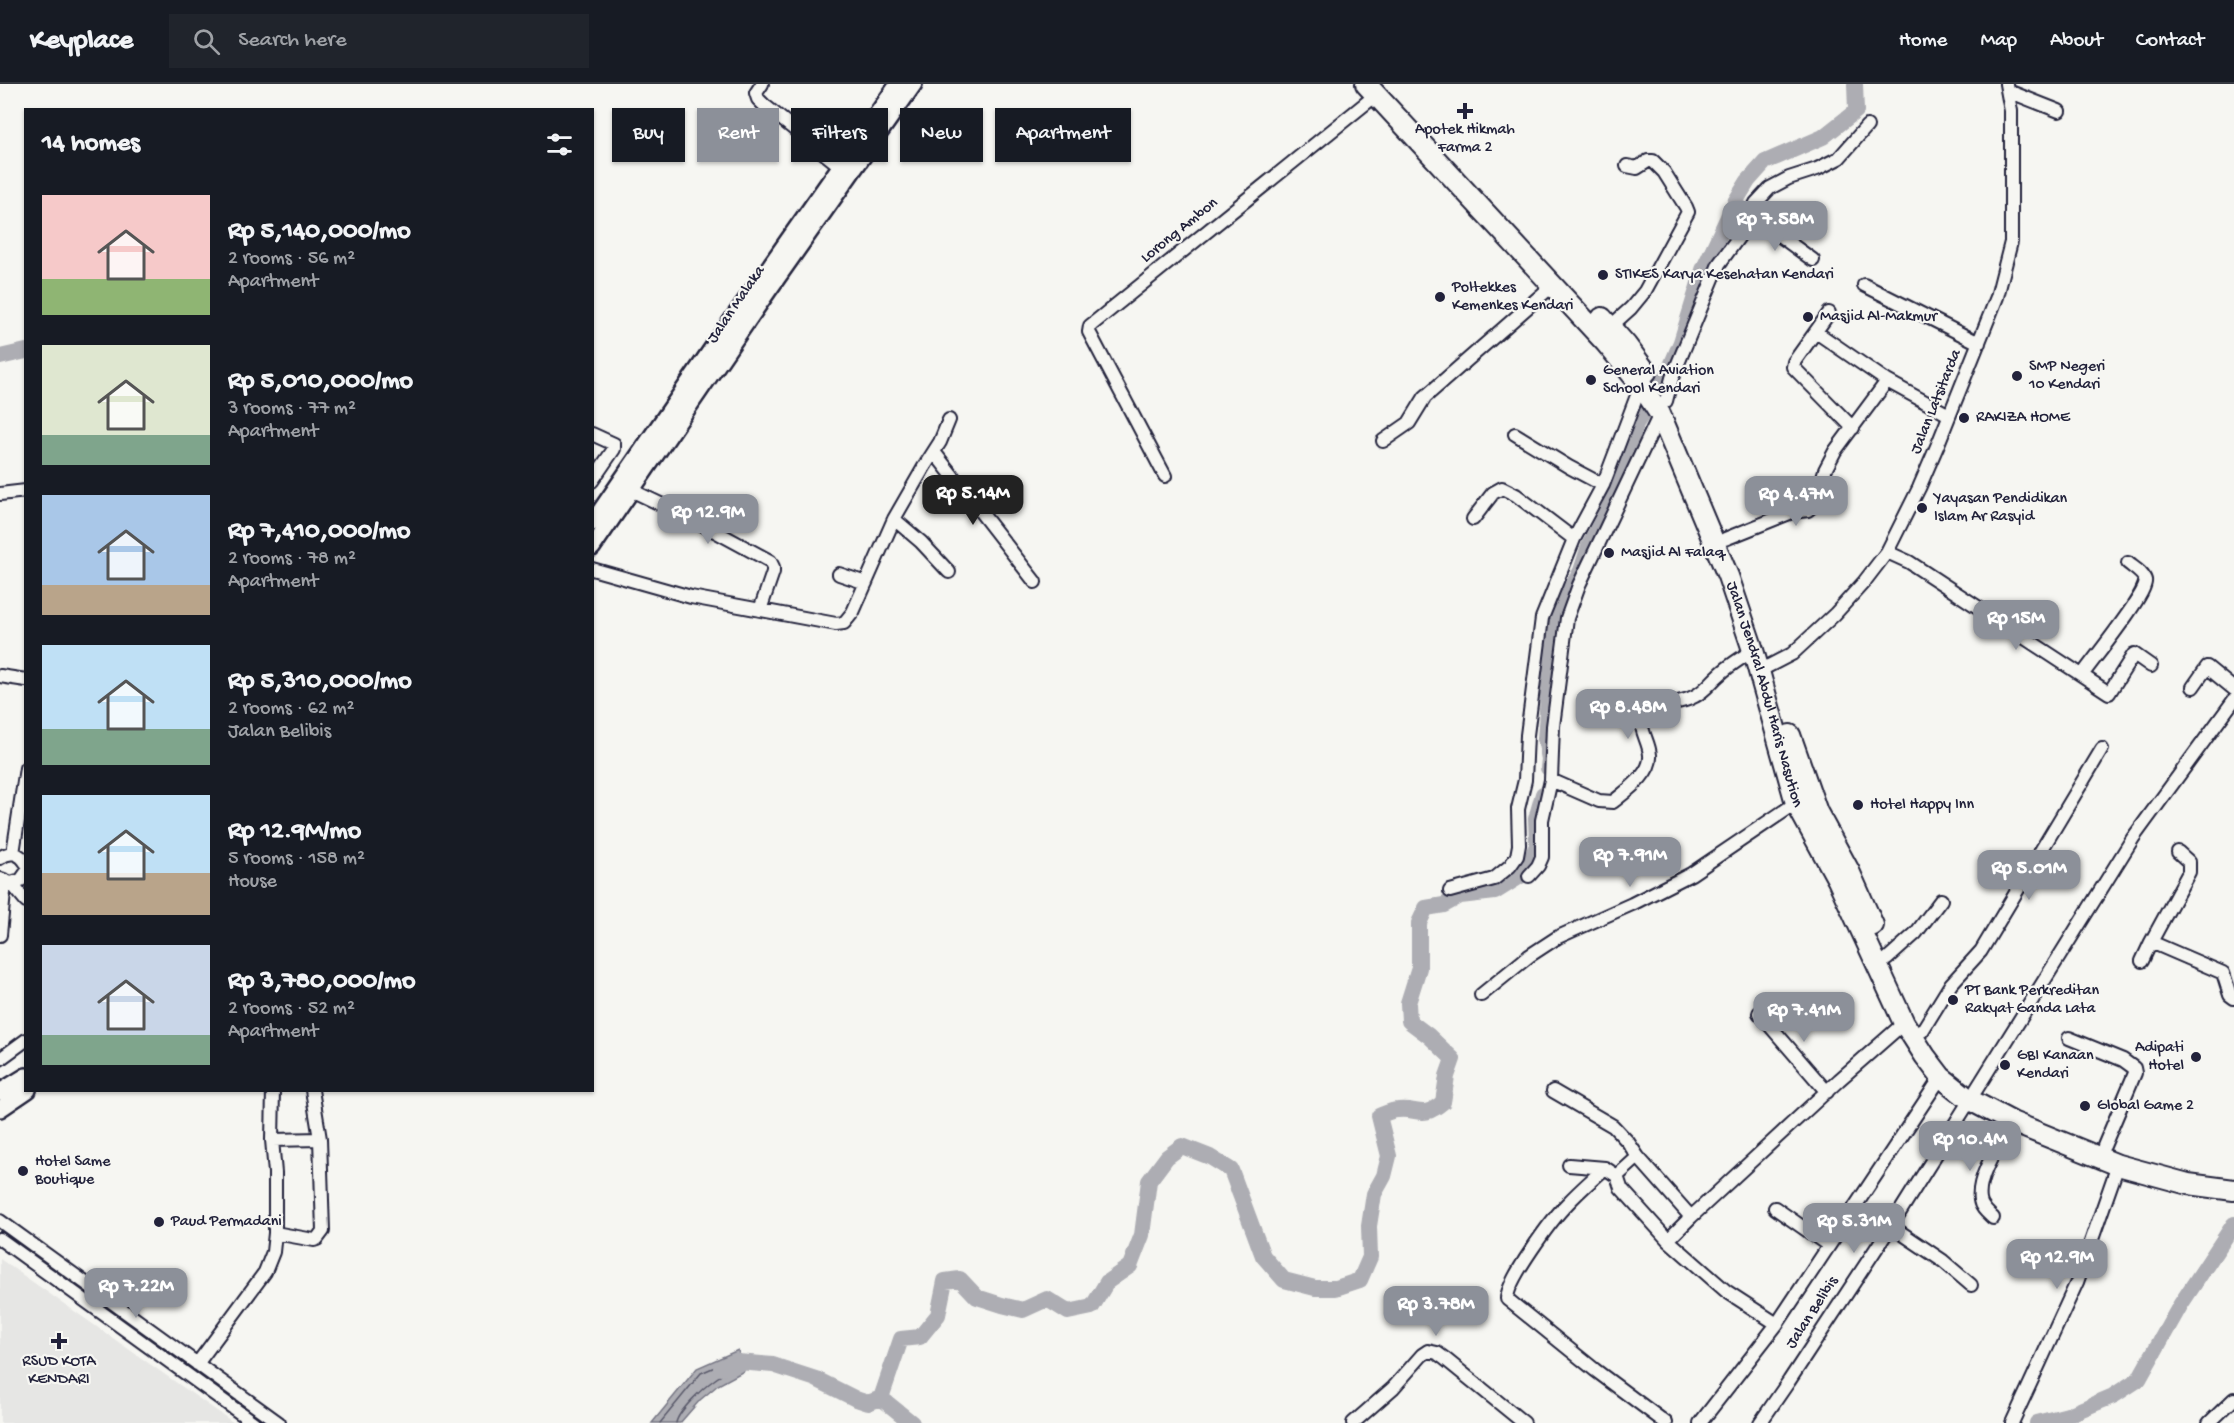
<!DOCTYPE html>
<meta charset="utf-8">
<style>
body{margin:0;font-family:"Gochi Hand",sans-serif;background:#20242c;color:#f1f3f6;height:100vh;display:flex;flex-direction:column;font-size:22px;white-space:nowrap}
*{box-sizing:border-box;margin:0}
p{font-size:20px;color:#9ea1a6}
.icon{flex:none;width:33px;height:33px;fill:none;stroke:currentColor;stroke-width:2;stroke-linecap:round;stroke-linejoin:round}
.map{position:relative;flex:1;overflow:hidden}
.side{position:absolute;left:24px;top:24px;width:570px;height:984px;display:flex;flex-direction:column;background:#171b24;border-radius:0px;box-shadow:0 2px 4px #0004}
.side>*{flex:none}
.hud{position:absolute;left:612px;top:24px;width:570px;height:54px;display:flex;gap:12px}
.price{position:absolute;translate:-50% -51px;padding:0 14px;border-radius:12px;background:#8c9099;color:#fff;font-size:20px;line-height:39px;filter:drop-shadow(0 2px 3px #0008)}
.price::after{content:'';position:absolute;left:50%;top:36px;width:18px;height:14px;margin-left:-9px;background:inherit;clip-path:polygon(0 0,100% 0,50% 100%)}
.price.active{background:#222;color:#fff}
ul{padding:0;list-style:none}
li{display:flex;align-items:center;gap:18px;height:150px;padding:0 18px}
li span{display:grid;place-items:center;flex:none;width:168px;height:120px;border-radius:0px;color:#555}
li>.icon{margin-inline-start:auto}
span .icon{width:72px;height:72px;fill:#fffc;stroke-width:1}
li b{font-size:26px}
h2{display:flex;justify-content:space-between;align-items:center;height:72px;padding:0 18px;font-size:26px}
.chip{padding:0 21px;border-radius:0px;background:#171b24;box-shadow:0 2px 4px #0004;font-size:21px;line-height:54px}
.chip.active{background:#8c9099;color:#fff}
header{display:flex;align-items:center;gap:36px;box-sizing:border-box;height:84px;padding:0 30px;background:#171b24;border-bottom:2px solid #363941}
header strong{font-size:28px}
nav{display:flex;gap:33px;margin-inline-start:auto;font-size:21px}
.search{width:420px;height:54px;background:#20242c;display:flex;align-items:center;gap:15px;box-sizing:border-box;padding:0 21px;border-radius:0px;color:#9ea1a6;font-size:22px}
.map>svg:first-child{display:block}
.built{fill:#e6e6e4}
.water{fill:#adadb3;stroke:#757583;stroke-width:1.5}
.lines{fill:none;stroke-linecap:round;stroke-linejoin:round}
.shore{stroke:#5a5a6b;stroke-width:1.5}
.river{stroke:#adadb3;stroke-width:16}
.minor-casing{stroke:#22223b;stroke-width:16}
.tertiary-casing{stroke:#22223b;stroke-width:20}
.trunk-casing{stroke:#22223b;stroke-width:24}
.minor{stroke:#f6f6f2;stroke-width:12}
.tertiary{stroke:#f6f6f2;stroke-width:15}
.trunk{stroke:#f6f6f2;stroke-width:20}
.poi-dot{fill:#22223b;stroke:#f6f6f2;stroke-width:2}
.labels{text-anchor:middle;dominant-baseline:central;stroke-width:4.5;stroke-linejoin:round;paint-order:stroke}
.poi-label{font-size:16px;fill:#22223b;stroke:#f6f6f2;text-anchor:start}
.street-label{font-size:16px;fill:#22223b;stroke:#f6f6f2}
</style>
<header>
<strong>Keyplace</strong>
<div class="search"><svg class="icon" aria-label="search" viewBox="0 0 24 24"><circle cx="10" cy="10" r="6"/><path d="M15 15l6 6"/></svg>Search here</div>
<nav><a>Home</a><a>Map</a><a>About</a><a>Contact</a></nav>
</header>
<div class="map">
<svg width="2234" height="1339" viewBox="0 0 2234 1339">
<rect width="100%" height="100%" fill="#f6f6f2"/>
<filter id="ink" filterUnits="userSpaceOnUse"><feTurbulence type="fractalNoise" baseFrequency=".0167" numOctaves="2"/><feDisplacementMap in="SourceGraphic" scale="12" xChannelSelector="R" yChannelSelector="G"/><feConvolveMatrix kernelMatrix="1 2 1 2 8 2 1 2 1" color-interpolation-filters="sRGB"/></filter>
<g filter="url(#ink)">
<path class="built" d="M0 1175 234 1339H0Z"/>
<path class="water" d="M738 1266 744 1287 718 1301 700 1316 680 1339H652L697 1284Z"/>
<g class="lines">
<path class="shore" d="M660 1339 701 1289 731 1276H734L735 1285C728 1288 720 1291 714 1296 704 1303 678 1327 676 1339"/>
<path class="river" d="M0 273 26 267
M1548 684 1549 675 1545 655 1548 613 1547 584 1549 558 1555 532 1581 487 1589 462 1616 410 1636 340 1667 291 1681 258 1703 186 1735 118 1748 97 1765 78 1823 53 1856 27 1855 0
M721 1284 738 1278 773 1281 816 1295 856 1315 868 1319 881 1314 912 1339
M881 1314 901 1255 920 1253 938 1231 945 1197 960 1195 977 1213 1002 1221 1023 1226 1047 1215 1068 1228 1092 1223 1107 1198 1130 1182 1142 1151 1149 1097 1167 1073 1182 1062 1210 1073 1231 1086 1263 1172 1284 1196 1315 1204H1336L1360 1196 1370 1173 1369 1142 1374 1110 1384 1092 1389 1072 1379 1032C1384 1030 1392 1026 1398 1026 1420 1024 1422 1036 1443 1018L1447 992 1453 975 1429 952 1409 937 1408 919 1419 884V839L1426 824 1444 821 1460 812 1495 808 1519 793 1530 779 1537 761 1536 735 1543 710
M2037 1339 2068 1331 2113 1312 2139 1295 2181 1220 2234 1140"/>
<g class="minor-casing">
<path id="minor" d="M762 0 756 9 758 15 764 21 839 81
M2008 7 2059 27
M1747 137 1769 144 1813 176
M1864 201 1979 259
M1829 229 1794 278 1793 283 1853 344
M1610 243 1631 224 1645 207 1688 128 1686 123 1664 88 1653 77H1648L1637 84 1627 82
M1816 248 1887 297
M1666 317 1672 294 1719 180 1743 147 1756 119 1770 104 1789 94 1817 85 1839 74 1867 42
M592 350 614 360V365L592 397
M1515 350 1569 383 1603 401 1641 301
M1383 357 1409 339 1425 313 1553 201
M934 368 1035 498
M1165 392 1089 248 1090 242 1376 11
M633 407 698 438 770 477 773 483V488L760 526
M0 410 26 407
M894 435 921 458 949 488
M1473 435 1493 409 1502 404 1516 411 1574 455
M1725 455 1792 428 1808 426 1815 420 1825 386 1835 367 1887 297 1949 331
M1887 468 1909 478 2109 609 2134 570 2151 582
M592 485 691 513 836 540 844 539 853 528 894 435 924 383 940 358 949 336
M839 490 866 499
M1759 587 1792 570 1835 530 1864 498 1887 468 1919 404 1938 360 1997 213 2011 158V27L2006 0
M2083 590C2092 577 2149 507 2145 496 2143 489 2134 484 2128 479
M0 592 26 596
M2193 603 2207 583 2234 605
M1551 696 1599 717 1613 718C1626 707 1652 690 1650 671 1649 658 1641 649 1641 635 1661 613 1673 624 1695 612 1705 607 1711 598 1719 591 1729 581 1742 574 1753 566
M2178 768 2189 778V788L2151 858 2223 889 2230 911 2234 914
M13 769 26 684
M0 774C10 766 20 769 26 779
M1529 792 1538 782 1542 773V736L1551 696 1553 642 1567 534 1579 501 1660 330
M1 795 11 799 26 817
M11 799 21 796 26 789
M1450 807 1494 795 1510 782 1517 772 1519 761 1518 725 1525 696 1527 651 1542 534 1574 455 1603 401
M0 851 5 798
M1887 875 1916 849 1941 816
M2142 877 2151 858
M1481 911 1529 872 1558 853 1632 820 1691 790 1796 719
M1759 929 1827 1008
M1922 947 1951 900 1981 867 2102 665
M2069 954 2123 976 2134 984 2135 989 2104 1062
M0 975 26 956
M1976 1006 2133 754 2234 616
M1553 1007 1613 1042 1628 1058 1638 1073 1691 1133 1839 996 1904 939
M272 1056 320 1055 312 1006
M1569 1081 1605 1084 1617 1092 1638 1073
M1605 1084C1592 1096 1579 1107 1567 1120 1552 1135 1507 1196 1507 1215L1595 1286 1666 1339
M1617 1092 1621 1104 1668 1156
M1775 1124 1828 1161
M1691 1133 1668 1156 1726 1207 1777 1240
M1993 1134C1988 1129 1981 1124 1980 1116 1976 1092 2001 1058 2012 1038
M0 1137 279 1339
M1891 1142 1943 1177 1971 1201
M275 1149 314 1156 317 1155 323 1147 320 1055
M0 1155 254 1339
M197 1280 265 1188 273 1168 275 1149V1089L272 1056 273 1006
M1353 1339 1393 1304 1422 1271 1428 1267 1437 1269 1444 1274 1524 1339
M1700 1339 1777 1240 1941 993
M1760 1339 1789 1297 1891 1142 1970 1016
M2012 1339 2077 1198 2118 1081
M2209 1339 2234 1315"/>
</g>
<g class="tertiary-casing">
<path id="tertiary" d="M592 439 720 253 898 0
M592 464 768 207 914 0
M0 1008 26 992
M0 1025 28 1006"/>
</g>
<g class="trunk-casing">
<g id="trunk">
<path id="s1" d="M1366 0 1606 259 1641 301 1660 330 1728 492 1753 566 1796 719 1838 796 1904 939 1925 972 1941 993 1970 1016 2012 1038 2118 1081 2188 1100 2234 1106"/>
<path d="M1602 234 1626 261 1646 288"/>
<path d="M1790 651 1817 728 1849 787 1873 841"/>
</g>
</g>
<use href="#minor" class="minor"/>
<use href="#tertiary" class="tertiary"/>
<use href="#trunk" class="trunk"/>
</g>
</g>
<g class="poi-dot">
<path d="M1462 18h6v6h6v6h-6v6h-6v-6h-6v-6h6z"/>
<circle cx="1603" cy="191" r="6"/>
<circle cx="1440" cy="213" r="6"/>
<circle cx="1808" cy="233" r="6"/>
<circle cx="2017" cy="292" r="6"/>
<circle cx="1591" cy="296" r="6"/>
<circle cx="1964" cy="334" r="6"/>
<circle cx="1922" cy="424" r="6"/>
<circle cx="1609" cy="469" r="6"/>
<circle cx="1858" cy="721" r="6"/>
<circle cx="1953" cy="916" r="6"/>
<circle cx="2196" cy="973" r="6"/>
<circle cx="2005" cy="981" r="6"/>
<circle cx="2085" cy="1022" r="6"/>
<circle cx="23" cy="1087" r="6"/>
<circle cx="159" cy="1138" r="6"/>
<path d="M56 1248h6v6h6v6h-6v6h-6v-6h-6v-6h6z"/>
</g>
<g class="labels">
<g class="poi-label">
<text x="1465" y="46" text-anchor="middle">Apotek Hikmah<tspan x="1465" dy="18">Farma 2</tspan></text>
<text x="1615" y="191">STIKES Karya Kesehatan Kendari</text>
<text x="1452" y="204">Poltekkes<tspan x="1452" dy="18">Kemenkes Kendari</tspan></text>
<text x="1820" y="233">Masjid Al-Makmur</text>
<text x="2029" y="283">SMP Negeri<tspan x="2029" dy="18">10 Kendari</tspan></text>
<text x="1603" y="287">General Aviation<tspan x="1603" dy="18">School Kendari</tspan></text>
<text x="1976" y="334">RAKIZA HOME</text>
<text x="1934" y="415">Yayasan Pendidikan<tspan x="1934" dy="18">Islam Ar Rasyid</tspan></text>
<text x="1621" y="469">Masjid Al Falaq</text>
<text x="1870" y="721">Hotel Happy Inn</text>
<text x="1965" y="907">PT Bank Perkreditan<tspan x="1965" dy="18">Rakyat Ganda Lata</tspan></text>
<text x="2184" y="964" text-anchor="end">Adipati<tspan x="2184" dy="18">Hotel</tspan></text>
<text x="2017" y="972">GBI Kanaan<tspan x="2017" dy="18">Kendari</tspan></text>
<text x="2097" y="1022">Global Game 2</text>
<text x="35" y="1078">Hotel Same<tspan x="35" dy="18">Boutique</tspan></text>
<text x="171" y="1138">Paud Permadani</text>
<text x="59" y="1278" text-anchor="middle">RSUD KOTA<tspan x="59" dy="18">KENDARI</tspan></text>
</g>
<g class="street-label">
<text transform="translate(1180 147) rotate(-39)">Lorong Ambon</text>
<text transform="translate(737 221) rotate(-56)">Jalan Malaka</text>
<text transform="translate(1937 318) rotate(-68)">Jalan Latsitarda</text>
<text stroke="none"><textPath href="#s1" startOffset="742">Jalan Jendral Abdul Haris Nasution</textPath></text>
<text transform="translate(1813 1229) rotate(-57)">Jalan Belibis</text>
</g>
</g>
</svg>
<b class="price" style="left:1775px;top:168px">Rp 7.58M</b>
<b class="price active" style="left:973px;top:442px">Rp 5.14M</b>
<b class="price" style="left:1796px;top:443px">Rp 4.47M</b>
<b class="price" style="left:708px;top:461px">Rp 12.9M</b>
<b class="price" style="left:2016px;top:567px">Rp 15M</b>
<b class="price" style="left:1628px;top:656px">Rp 8.48M</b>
<b class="price" style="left:1630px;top:804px">Rp 7.91M</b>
<b class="price" style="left:2029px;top:817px">Rp 5.01M</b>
<b class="price" style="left:1804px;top:959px">Rp 7.41M</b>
<b class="price" style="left:1970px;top:1088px">Rp 10.4M</b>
<b class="price" style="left:1854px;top:1170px">Rp 5.31M</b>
<b class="price" style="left:2057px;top:1206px">Rp 12.9M</b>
<b class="price" style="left:136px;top:1235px">Rp 7.22M</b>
<b class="price" style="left:1436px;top:1253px">Rp 3.78M</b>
<div class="hud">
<a class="chip">Buy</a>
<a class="chip active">Rent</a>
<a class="chip">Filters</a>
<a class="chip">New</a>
<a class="chip">Apartment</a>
</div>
<section class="side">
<h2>14 homes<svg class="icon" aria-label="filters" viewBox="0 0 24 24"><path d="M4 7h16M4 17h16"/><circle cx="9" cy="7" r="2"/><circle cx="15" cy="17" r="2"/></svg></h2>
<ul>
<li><span style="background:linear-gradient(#f6c9c9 70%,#8fb573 0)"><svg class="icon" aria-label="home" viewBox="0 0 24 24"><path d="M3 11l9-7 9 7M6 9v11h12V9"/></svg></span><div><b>Rp 5,140,000/mo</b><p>2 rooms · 56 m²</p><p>Apartment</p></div></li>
<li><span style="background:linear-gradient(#dfe7d0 75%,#7fa58c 0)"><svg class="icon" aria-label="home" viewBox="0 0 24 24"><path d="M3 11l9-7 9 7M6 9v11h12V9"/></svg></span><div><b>Rp 5,010,000/mo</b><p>3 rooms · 77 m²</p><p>Apartment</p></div></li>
<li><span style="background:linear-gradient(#a9c7e8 75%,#b9a48a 0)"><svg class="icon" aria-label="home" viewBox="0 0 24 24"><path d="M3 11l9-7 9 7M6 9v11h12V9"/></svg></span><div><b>Rp 7,410,000/mo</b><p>2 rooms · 78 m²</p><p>Apartment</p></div></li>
<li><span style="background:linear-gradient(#bfe0f5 70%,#7fa58c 0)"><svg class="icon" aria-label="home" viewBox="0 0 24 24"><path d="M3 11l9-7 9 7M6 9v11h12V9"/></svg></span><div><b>Rp 5,310,000/mo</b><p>2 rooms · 62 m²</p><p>Jalan Belibis</p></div></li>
<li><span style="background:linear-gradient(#bfe0f5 65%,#b9a48a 0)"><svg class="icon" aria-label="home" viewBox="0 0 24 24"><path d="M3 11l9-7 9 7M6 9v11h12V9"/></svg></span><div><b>Rp 12.9M/mo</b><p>5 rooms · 158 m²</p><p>House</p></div></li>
<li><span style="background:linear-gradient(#c9d6e8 75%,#7fa58c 0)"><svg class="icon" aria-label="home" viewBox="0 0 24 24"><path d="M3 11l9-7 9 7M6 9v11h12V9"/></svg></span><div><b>Rp 3,780,000/mo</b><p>2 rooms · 52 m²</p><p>Apartment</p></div></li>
</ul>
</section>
</div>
